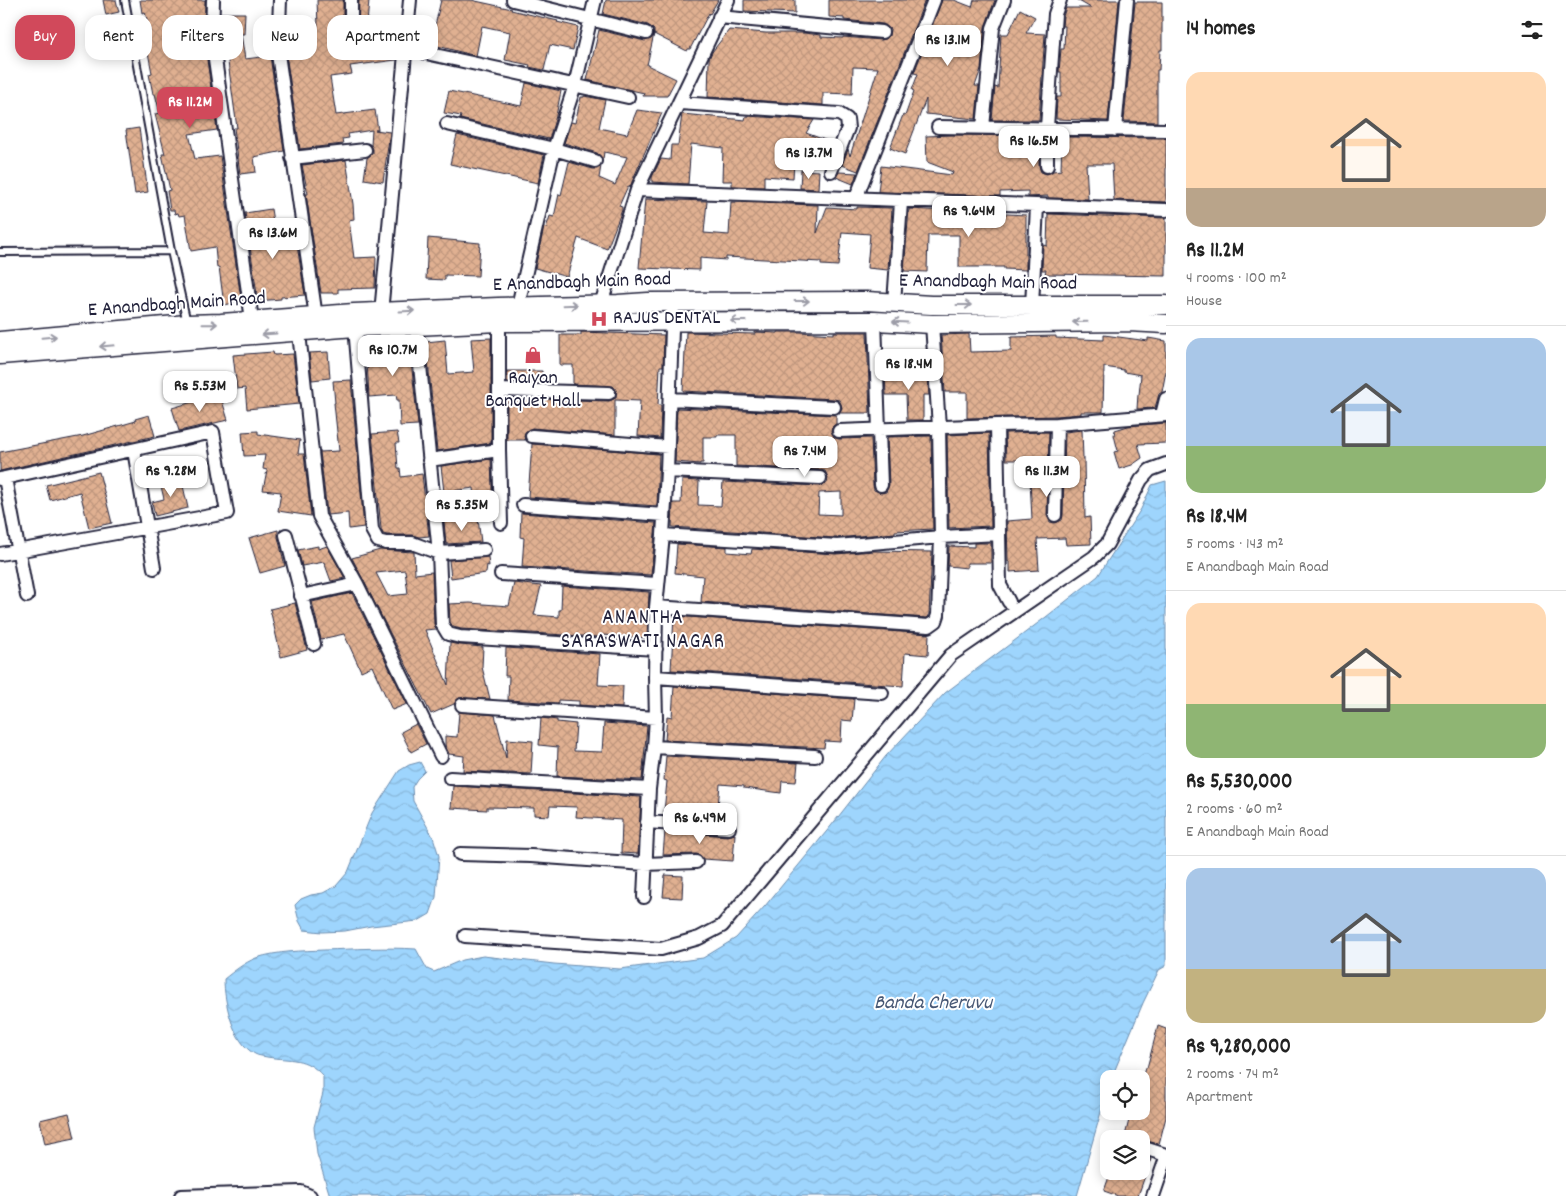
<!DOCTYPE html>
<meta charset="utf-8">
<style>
body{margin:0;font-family:Dekko,sans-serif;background:#f2f2f2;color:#222;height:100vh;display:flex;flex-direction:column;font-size:19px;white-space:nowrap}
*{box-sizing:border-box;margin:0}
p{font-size:16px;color:#767676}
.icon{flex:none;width:28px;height:28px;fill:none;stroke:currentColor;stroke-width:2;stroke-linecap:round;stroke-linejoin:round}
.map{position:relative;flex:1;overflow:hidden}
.drawer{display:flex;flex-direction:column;background:#fff;width:400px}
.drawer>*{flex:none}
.banner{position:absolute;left:15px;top:15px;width:475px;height:45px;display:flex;gap:10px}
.buttons{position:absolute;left:1100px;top:1070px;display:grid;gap:10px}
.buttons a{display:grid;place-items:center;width:50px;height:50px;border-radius:10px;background:#fff;box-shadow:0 2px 12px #0003;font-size:25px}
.price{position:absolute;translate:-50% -42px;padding:0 11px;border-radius:10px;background:#fff;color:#222;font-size:16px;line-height:32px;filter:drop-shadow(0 1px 2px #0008)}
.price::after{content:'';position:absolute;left:50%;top:30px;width:15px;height:11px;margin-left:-8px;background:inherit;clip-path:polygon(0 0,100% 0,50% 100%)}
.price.on{background:#d1495b;color:#fff}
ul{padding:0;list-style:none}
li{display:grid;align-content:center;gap:10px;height:265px;padding:0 20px}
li+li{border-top:1px solid #e0e0e0}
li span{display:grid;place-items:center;height:155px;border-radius:15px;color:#555}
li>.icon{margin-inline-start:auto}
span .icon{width:90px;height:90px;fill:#fffc;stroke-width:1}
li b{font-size:21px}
h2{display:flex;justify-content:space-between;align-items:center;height:60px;padding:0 20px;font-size:21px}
.tag{padding:0 18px;border-radius:15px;background:#fff;box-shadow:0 2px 12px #0003;font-size:18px;line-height:45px}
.tag.on{background:#d1495b;color:#fff}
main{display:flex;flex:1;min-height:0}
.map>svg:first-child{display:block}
.water{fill:url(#water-waves);stroke:#6c8daf}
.building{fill:url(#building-cross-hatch);stroke:#22223b;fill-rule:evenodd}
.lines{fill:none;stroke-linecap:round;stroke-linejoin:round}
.lane-casing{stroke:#22223b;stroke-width:10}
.street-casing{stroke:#22223b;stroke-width:16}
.secondary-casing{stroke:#22223b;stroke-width:21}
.lane{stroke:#fff;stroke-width:6}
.street{stroke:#fff;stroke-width:12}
.secondary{stroke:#fff;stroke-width:18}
.oneway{stroke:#9c9ca7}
.labels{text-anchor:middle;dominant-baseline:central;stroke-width:4;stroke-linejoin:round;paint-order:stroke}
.street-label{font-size:20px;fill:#22223b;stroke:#fff}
.poi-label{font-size:20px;fill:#22223b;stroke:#fff;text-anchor:start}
.neighbourhood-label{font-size:21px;letter-spacing:1px;fill:#22223b;stroke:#fff}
.water-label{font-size:21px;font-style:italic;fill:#475875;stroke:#fff}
</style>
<main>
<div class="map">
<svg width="1166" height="1196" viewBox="0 0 1166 1196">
<defs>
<pattern id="water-waves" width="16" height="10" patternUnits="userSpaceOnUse" patternTransform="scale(1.25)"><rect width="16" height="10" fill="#9ed5fd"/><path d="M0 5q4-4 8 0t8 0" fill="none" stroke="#88b7da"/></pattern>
<pattern id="building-cross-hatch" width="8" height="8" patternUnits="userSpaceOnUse" patternTransform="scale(1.25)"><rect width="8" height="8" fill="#e0b091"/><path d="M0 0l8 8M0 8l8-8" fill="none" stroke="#c0977e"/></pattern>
</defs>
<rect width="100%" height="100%" fill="#fff"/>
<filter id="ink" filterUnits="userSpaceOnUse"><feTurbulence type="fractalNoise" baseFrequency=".02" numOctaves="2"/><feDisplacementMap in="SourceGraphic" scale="10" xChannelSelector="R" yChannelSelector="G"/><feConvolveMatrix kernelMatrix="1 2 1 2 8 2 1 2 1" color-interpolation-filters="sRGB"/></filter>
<g filter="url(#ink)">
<path class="water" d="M1166 481V966L1159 970 1143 1003 1111 1079H1109V1084L1077 1196H330L317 1154 314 1127 323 1093V1076C305 1056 291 1061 267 1057 263 1056 258 1056 255 1054 233 1043 224 1002 224 979 234 971 244 963 256 958 278 951 302 951 324 950 355 949 386 947 416 949L427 969 434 972 462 960 483 956 554 964 620 969 703 958 736 938 765 906 831 826 886 756 945 693 1046 617 1098 576 1141 509 1152 485Z
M420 762 425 771 417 779 412 787 413 801 433 837 439 856 436 897 430 914 418 921 371 926 345 931 322 932 304 930 299 921 295 905 301 899 311 895 323 893 336 886 348 872 372 813 399 771 409 765Z"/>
<path class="building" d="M103 0H116L119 12 106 15Z
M140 0H205L204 39 217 130 189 134 195 159 220 156 241 299 234 300V303L224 305 219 267 217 268 215 247 191 251 185 215 179 216 178 213 175 214 174 210H170L167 191 170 190 162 154H165L155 114 160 113 155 94H153L149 74 152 73 145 37 147 36V32H150L145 12 142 13Z
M317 0H343V33L344 37 347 40H355L358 37 359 0H369L366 36 376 34 377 40 398 36 396 60 350 66 352 74 330 77 336 115 375 110 378 130H375L390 132 383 182 364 179 367 158 373 153V149L371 145 372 130 348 134 349 138 342 139 343 144 300 149 286 54 287 32 318 27Z
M441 0H471L512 9 511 10 558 21 557 22 578 27 573 50 550 45 544 70 529 67 530 65 505 60 510 32 482 26 476 56 426 43 425 45 420 48 418 55 413 54 416 27 434 30Z
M606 0H718L710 14 709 13 690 49H688L687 51 654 34 647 65 676 79 667 96H643L644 93 587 80 599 30 645 41 651 39 654 34V30L648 25 603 14Z
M744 0H795V13L744 11Z
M829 0H925L858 171 842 165 848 149 850 156 878 68 853 67 852 94 823 93V105L708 97 709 59 712 52 729 30 766 33H804L821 35V37L843 38V37L881 40 886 39 889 36 890 29 883 24 844 20V18L829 17Z
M942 0H954L972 7 974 0H995L985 27 981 69 975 86H979L976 119 926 114V99L905 154 890 148 903 115 905 116 914 91 912 90 918 74 914 73Z
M1077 0H1119L1108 121 1056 119 1057 97H1061V72H1059L1061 49H1064L1065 26H1062L1063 16 1066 8H1091Z
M1135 2H1162V50H1160L1159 70H1157V122L1124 121Z
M1020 9 1035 17 1026 33 1045 34 1039 120H992L995 87 998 88 1001 34H1008Z
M221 13H245L244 34H241L245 59 270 56 284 151 254 157 256 172 240 174 234 128H237L225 40H221L220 38Z
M526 83 561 91 556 116 549 139 460 119 461 116 444 113 449 91 521 106Z
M584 96 605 100 599 128 627 134 637 110 662 113 634 177 630 187 628 186 619 206 622 207V210L607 249 578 238 567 277 535 268 544 227 546 228 550 216 554 217 559 194 561 195 569 162 593 169H597L601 166 599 178 615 185 627 157 604 152 603 159 597 153 564 143 571 122 575 123 581 97H584Z
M682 114 745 120 746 116 814 120 806 133 833 143 827 159 795 146 793 178 764 176V187L732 186V181H722L723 148 691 144 688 184 652 182V177L661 159 670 160 671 145H678Z
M139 128 148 192 135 194 126 130Z
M457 135 544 155 538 183 450 164Z
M952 135 1039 136V166L1041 172 1047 174 1053 171 1061 170 1062 137 1166 138V202L1114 200 1112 164H1086L1088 199 1048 198V196L1028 197V191L1000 192V196L878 192 881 166 952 175 953 172 927 162 926 136Z
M346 160 353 204 354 219 349 220 354 258 376 257 375 288 338 289V293H321L306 194H308L302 165Z
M801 170 819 171 818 189 800 188Z
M839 172 857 173 853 184 836 177Z
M645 199 707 201 704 233 729 235 731 202 818 205 817 233 827 207 857 209V207L892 208 888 270 867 268 870 234 842 232 838 266 821 265V262L726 257V260L700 258V270L639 268Z
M271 209 277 247 297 245 305 295 281 297V299L258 301 245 213Z
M909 209 1026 215V270L1004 269V267H959V235H928L927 272 904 271Z
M1048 214 1166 218V276L1045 274 1046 270H1042L1043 245 1047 246Z
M428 238 480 243 478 276 445 275V280L426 279Z
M581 332 664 335 663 366H660L658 405H661L660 438 638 436 640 401 615 400V435L532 428 525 432 524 436 525 440H507V398L609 401 616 398V390L613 386 573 384V365H560V335H581Z
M686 332 755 334V332L778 333V332H800L834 334V332H867L870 413H839L842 408 841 404 839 400 834 399 683 391Z
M969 334 970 352 1011 351V337L1056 336V338L1104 340V335L1148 341V338L1166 341V371L1162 392 1159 394 1155 408 1137 409 1138 394 1139 395 1141 375 1124 372V370L1104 367 1103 412H1081V414L1057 416 967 418V392H945L941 335Z
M491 338V443L437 451 426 342 445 340 448 374 474 372 471 339Z
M387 342V344L409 342 418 425 400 426 399 400H397L396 395 369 397 366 344Z
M273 352 274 355 293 354 299 404 247 409 245 388 237 389 233 355Z
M328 352 330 378 312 380 309 353Z
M507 371H542V383L507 382Z
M916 372H927L929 395H923V420H907L906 395H886L885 373Z
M351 380 364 527 349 529 348 513 328 515 327 513 320 452 339 451 334 403H335L333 381Z
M220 394 228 420 179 431 172 408Z
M677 408 836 415V424L832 427 831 431 835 438 839 439 871 438 873 485 874 490 881 493 886 492 889 485 887 437 931 436 933 529 895 531V533L835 538 672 527 673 503H681L682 480 699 481 698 505 721 506 723 482 820 486 827 483 828 478 825 471 820 470 736 466V435H717V437H703V463H700V464L675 462ZM841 492V515L818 514 819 493Z
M149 415 155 436 0 471V452L83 436 136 421 135 419Z
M1166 423V443L1138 444 1142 458 1132 465 1119 469 1114 452 1118 451 1114 435 1115 430 1128 426Z
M1082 430 1083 458H1084L1085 518 1090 517 1091 544 1066 545 1065 538 1037 539 1039 570 1010 572V562H1008L1007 521 1032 519 1029 460H1006L1005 433 1049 432 1047 515 1050 522 1055 523 1062 520 1063 515 1065 432Z
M258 431V434L300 440 298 454H304L311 516 278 511 281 492 263 490 267 470 263 469 265 455 244 456 242 432Z
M397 432 399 443H396L398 468H400L401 477 422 474 429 536 419 537 412 535H387L383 534 381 529 372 434Z
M989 433 991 526 949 528 947 435Z
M532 444 659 454 657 506 528 497Z
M491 459 493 517 477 519 474 488 444 492 441 466Z
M99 472 112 523 89 528 80 492 50 500 46 485Z
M181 477 188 508 155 516 152 502 164 499 160 482Z
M521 513 656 523 651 575 522 567 524 538 520 537Z
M478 519 481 542 446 544 444 521 456 520 457 522Z
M278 530V537L285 566 260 573 249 538Z
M974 543H991V563H967V568L948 566 949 546 974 547Z
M677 544 727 547V552L751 554 752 549 836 554 874 551 932 552 929 616 927 618 701 602 703 576 675 573Z
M318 546V549L327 546 345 578 331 581 324 562 302 566 298 550Z
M380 550 414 552 415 574 432 572 434 624 436 629 425 630 448 685 450 643 460 645 483 647 482 667 490 699 459 698 454 704 431 714 352 558ZM405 570 408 594 388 596 376 573Z
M488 557 489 566 487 565 486 573 451 578 449 560Z
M514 583 541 586 534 615 559 617V610H561L562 586 649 592 647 638 601 635 600 637 461 629 453 627 450 622 449 604 470 603 509 606Z
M352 593 407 704 392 710 372 666 361 671 344 634 321 639 312 602Z
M295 603 307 650 281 657 270 609Z
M674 616 929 634 928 655 905 653 903 686 671 670Z
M506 648 600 654 598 685 623 686 622 708 579 705V701L558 700V703L508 700 509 676H505Z
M674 686 854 699 852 721 842 720 841 742 825 741 824 748 665 740 667 716 672 717Z
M459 712 495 715 506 758 507 739 533 741 531 774 463 771 464 756 449 754 445 745V736L457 737Z
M541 718 557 720V722L576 724 574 751 602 752 604 723 647 726 642 780 557 776 558 747 539 745Z
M416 724 426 744 411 752 401 732Z
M666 756 798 763 796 782 782 781 781 793 744 788V786L720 784 717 819 667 815V812H664L667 781 664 780Z
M453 786 641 797 638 854 621 853 622 820 576 817 577 807 550 806 549 816 534 815V808L487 807V810L451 808Z
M665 831 728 836 735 834 733 861 703 859 700 855 696 854 663 855Z
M665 875 683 876 682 898 663 897Z
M1158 1026 1166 1029V1117L1159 1144 1125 1136 1130 1116 1136 1118 1137 1111H1141V1082L1145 1068H1147Z
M69 1113 75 1138 45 1144 40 1120Z
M1141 1156 1151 1159 1138 1196H1118L1104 1191 1111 1171H1141Z"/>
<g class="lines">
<g class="lane-casing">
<path id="lane" d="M125 0 171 251 187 323
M0 252 171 251"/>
</g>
<g class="street-casing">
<path id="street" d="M213 0 212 38 252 320
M280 0 278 54 316 317
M513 0 646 33
M719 17 882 32
M351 33V0
M426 53 628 97
M680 103 839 114 847 119 848 128 831 171
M447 124 554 149 595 161
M938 127 1166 130
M983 127 993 28 1004 0
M1115 130 1127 0
M292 158 365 150
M1047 166V127L1055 14 1060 0
M637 190C814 197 990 205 1166 210
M856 198 934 0
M894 303 901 202
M601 304 637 190 728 0
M1032 306 1037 206
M381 313 410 0
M518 313V306L554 149 575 85 595 0
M875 321 881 485
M499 322V450L501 523
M298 324 319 516 357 584 441 756
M416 326 439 553 442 624 448 634 460 637 656 649
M355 327 372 530 378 541 386 543H412L439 553 484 550
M499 390 609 393
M670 399 834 407
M1162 415 1166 399
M997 425 1000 585 1009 602
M839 431 997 425 1057 424 1166 415
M532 436 668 447
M134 450 154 568
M429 460 499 450
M667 471 820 478
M5 478 27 596
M0 479 213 432 227 513 0 554
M523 505 664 515
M1055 515 1057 424
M286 535 314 644
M663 535 837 546 941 537 999 534
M501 574 657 584
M301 596 357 584
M656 607 929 626 936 621 938 615 941 537 939 427 932 324
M655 677 882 693
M462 705 656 718
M654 747 815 756
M450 778 649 789
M647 822 729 828
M460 854 531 856 645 864 696 862
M644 897 649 789 654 747 656 718 655 677 656 607 663 535 667 471 673 301
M465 936 661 949 699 938 722 926 951 655 1094 557 1107 544 1141 480 1150 470 1166 464
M1141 1147 1166 1155
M181 1196 301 1192 310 1196
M1153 1196 1166 1158"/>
</g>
<g class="secondary-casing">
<path id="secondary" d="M0 341 187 324 221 323 354 313 498 307 618 304 648 302 867 301 931 305H1166
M0 355 355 327 416 326 499 322 875 321 932 324 1129 322 1166 324"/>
</g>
<use href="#lane" class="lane"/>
<use href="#street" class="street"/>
<use href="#secondary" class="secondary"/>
</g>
<defs><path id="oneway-shaft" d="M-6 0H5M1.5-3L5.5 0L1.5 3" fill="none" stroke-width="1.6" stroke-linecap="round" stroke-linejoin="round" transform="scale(1.25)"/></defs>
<g class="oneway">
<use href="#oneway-shaft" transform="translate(802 301)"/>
<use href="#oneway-shaft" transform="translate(570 305) rotate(-2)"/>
<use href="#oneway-shaft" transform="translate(964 305)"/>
<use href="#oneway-shaft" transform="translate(407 311) rotate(-3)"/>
<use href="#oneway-shaft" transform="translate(738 321) rotate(180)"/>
<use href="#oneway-shaft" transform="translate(900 322) rotate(-177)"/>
<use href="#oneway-shaft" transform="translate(1080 322) rotate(179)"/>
<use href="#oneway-shaft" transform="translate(210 324) rotate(-1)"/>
<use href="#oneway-shaft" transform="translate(269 334) rotate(176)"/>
<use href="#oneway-shaft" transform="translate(49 337) rotate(-5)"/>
<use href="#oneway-shaft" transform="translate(107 346) rotate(175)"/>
</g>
</g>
<defs>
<g id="hospital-bare" transform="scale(1.35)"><path d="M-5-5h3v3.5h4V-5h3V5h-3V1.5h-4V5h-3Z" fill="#d1495b" stroke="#fff" stroke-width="2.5" paint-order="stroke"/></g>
<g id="shop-bare" transform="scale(1.35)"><path d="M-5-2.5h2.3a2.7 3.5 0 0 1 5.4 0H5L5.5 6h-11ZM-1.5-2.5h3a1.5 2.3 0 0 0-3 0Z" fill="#d1495b" stroke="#fff" stroke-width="2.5" paint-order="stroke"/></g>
</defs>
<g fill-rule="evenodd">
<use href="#hospital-bare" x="599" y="319"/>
<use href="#shop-bare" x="533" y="355"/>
</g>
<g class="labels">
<g class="street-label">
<text transform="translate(582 283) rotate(-2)">E Anandbagh Main Road</text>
<text transform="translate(988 283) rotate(1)">E Anandbagh Main Road</text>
<text transform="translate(177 305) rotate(-4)">E Anandbagh Main Road</text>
</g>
<g class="poi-label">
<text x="613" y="319">RAJUS DENTAL</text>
<text x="533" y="379" text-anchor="middle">Raiyan<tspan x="533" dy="23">Banquet Hall</tspan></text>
</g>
<g class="neighbourhood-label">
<text x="643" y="619">ANANTHA<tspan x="643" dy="24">SARASWATI NAGAR</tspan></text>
</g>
<g class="water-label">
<text x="933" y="1004">Banda Cheruvu</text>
</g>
</g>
</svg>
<div class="buttons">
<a><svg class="icon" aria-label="locate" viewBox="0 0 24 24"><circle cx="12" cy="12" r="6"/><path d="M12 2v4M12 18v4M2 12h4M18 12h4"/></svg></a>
<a><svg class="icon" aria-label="layers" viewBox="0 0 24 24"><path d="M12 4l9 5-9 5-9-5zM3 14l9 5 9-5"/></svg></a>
</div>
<b class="price" style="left:948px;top:67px">Rs 13.1M</b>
<b class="price on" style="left:190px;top:129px">Rs 11.2M</b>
<b class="price" style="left:1034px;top:168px">Rs 16.5M</b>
<b class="price" style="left:809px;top:180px">Rs 13.7M</b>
<b class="price" style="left:969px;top:238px">Rs 9.64M</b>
<b class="price" style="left:273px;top:260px">Rs 13.6M</b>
<b class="price" style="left:393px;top:377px">Rs 10.7M</b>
<b class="price" style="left:909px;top:391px">Rs 18.4M</b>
<b class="price" style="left:200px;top:413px">Rs 5.53M</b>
<b class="price" style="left:805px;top:478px">Rs 7.4M</b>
<b class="price" style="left:171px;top:498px">Rs 9.28M</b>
<b class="price" style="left:1047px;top:498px">Rs 11.3M</b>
<b class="price" style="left:462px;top:532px">Rs 5.35M</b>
<b class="price" style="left:700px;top:845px">Rs 6.49M</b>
<div class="banner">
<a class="tag on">Buy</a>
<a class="tag">Rent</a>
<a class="tag">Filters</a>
<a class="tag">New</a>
<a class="tag">Apartment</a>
</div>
</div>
<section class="drawer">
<h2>14 homes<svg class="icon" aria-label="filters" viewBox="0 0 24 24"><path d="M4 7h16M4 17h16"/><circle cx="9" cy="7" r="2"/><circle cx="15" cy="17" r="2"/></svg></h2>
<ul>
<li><span style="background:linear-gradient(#ffd9b3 75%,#b9a48a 0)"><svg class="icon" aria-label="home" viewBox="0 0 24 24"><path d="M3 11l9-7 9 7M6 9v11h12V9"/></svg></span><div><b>Rs 11.2M</b><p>4 rooms · 100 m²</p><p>House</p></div></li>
<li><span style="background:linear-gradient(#a9c7e8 70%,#8fb573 0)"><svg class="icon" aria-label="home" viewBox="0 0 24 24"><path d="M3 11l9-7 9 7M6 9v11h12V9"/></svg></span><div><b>Rs 18.4M</b><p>5 rooms · 143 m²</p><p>E Anandbagh Main Road</p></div></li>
<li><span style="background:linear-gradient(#ffd9b3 65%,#8fb573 0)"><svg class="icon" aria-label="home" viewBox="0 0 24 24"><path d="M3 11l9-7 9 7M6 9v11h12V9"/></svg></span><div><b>Rs 5,530,000</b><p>2 rooms · 60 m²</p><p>E Anandbagh Main Road</p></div></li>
<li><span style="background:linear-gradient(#a9c7e8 65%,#c2b280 0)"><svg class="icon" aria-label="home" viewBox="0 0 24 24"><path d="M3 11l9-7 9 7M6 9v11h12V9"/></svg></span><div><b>Rs 9,280,000</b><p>2 rooms · 74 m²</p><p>Apartment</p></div></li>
</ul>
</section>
</main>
